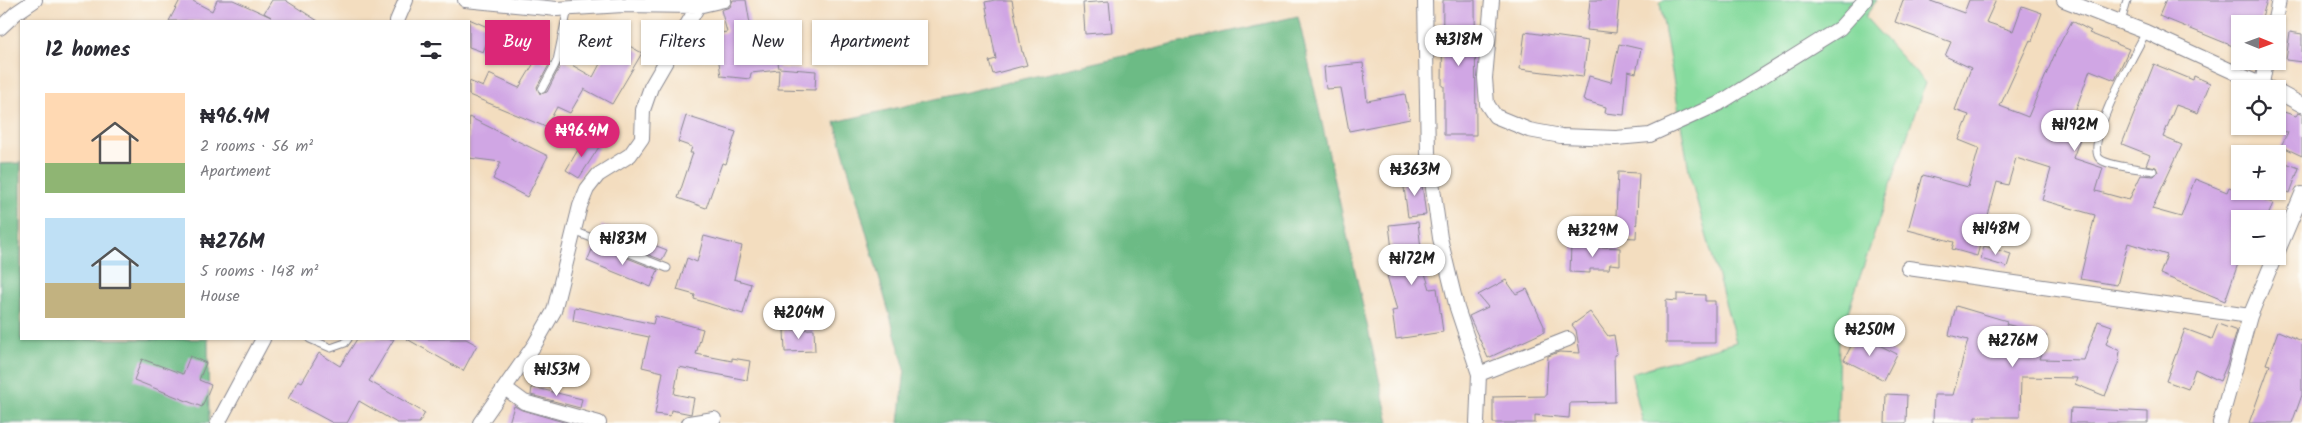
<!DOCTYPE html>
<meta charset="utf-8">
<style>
body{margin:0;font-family:Kalam,sans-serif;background:#f7f7f7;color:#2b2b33;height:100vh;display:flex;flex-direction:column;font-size:19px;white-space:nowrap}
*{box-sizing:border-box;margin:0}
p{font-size:16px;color:#7c7c81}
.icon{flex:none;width:28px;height:28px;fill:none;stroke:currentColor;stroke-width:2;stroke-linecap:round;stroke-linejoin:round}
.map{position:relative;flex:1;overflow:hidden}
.sheet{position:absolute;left:20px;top:20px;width:450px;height:320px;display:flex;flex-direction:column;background:#fff;border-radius:0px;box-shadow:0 1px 4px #0004}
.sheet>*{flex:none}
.top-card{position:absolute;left:485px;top:20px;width:475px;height:45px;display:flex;gap:10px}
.needle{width:32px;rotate:91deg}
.tools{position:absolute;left:2231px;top:15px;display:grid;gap:10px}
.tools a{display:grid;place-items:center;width:55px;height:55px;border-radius:0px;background:#fff;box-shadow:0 1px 4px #0004;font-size:25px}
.price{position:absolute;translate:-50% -42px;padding:0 11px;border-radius:18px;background:#fff;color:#222;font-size:16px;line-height:32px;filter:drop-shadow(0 1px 2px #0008)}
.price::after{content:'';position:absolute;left:50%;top:30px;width:15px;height:11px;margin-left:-8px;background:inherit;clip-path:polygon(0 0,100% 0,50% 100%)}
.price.selected{background:#db2777;color:#fff}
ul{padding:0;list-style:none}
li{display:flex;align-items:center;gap:15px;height:125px;padding:0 25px}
li span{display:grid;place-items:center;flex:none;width:140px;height:100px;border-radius:0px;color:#555}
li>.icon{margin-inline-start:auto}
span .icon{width:60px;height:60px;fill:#fffc;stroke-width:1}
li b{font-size:21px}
h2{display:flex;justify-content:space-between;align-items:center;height:60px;padding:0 25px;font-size:21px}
.chip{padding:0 18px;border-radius:0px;background:#fff;box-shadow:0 1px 4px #0004;font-size:18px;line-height:45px}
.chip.selected{background:#db2777;color:#fff}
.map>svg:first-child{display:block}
.green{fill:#86db9e;stroke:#50857e}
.forest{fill:#6cbb85;stroke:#447572}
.building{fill:#d0a6e4}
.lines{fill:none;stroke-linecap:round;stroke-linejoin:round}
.service-casing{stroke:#87868e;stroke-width:9}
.minor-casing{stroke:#87868e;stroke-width:16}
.service{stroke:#fff;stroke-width:7}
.minor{stroke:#fff;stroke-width:14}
</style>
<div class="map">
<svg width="2302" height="423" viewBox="0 0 2302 423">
<rect width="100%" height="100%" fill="#fdfcf7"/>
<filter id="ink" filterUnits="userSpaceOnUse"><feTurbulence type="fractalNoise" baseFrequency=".02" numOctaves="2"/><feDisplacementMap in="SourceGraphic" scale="10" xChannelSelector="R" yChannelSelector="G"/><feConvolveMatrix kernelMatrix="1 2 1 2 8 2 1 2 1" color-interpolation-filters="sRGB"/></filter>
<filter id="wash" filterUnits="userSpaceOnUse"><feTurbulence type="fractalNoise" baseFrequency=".0096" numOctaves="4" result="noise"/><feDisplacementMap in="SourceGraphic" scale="20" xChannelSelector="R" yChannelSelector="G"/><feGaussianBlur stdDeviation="1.12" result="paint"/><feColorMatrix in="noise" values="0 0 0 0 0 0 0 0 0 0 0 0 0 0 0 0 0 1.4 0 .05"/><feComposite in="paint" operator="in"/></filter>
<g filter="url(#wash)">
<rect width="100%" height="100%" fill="#f3ddbf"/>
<path class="green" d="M1663 0H1877L1865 17 1925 83 1839 339 1837 423H1643L1631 373 1736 342 1690 176 1660 3Z"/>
<path class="forest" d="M1298 16 1389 423H899L905 369 835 122Z
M21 163V339H208L209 423H0V164Z"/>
<g id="blocks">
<path class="building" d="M180 0H191L212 11 217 0H233L271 17 264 13 272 0H285L318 21H169Z
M733 0H746L752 36 772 32 779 68 816 71 815 90 778 89 779 70 751 73 750 79 721 76 718 56 714 57 709 35 727 32 721 10 730 7Z
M995 0H1012L1022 52H1023L1027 65 993 74 989 61 996 59 985 2Z
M1443 0H1475L1476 135H1444V86H1442Z
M1590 0H1619L1616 33 1587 30Z
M1903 0H1928L1964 13 1969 0H1996L1986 22 2013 31 2022 6 2042 13 2032 41 2030 40 2000 106 2028 117 2057 49 2072 21 2091 31 2089 33 2129 49 2115 80 2090 70 2068 131 2081 136 2073 158 2103 168 2096 191 2129 200 2141 175 2154 176 2158 172 2156 167 2146 165 2150 155 2122 144 2154 64 2193 80 2194 76 2210 83 2198 113 2176 105 2163 137 2182 145 2152 209 2181 217 2195 179 2227 192 2229 187 2273 203 2267 219H2240V258L2225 301 2160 274 2167 255 2128 243 2117 285 2080 279 2095 215 2042 200 2051 169 2016 158 2008 185 1997 182 1977 256 1952 249 1954 242 1908 230 1923 175 1968 187 1979 148 1959 140 1969 115 1955 110 1971 68 1945 56 1951 42 1895 22Z
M2166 0H2267L2260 24H2240V49L2159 16Z
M1109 1 1112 32 1085 34 1083 3Z
M469 19 492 29 483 52 469 47Z
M597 28 642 53 612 104 584 89 570 113 557 107 546 127 469 95V81L483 87 489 74 519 88 537 58 549 65 537 87 540 94 547 92 563 60 593 77 609 47 569 46V32L597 33Z
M1525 32 1588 41 1583 77 1520 69Z
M2290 32 2302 34V62L2286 60Z
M1619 44 1641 49 1636 73 1628 71 1624 115 1605 113 1606 107 1583 100 1589 76 1611 82Z
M1363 63 1367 101 1405 94 1410 119 1349 131 1341 88 1326 89 1324 67Z
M2278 110 2296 116 2298 113 2302 114V156L2281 146 2288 132 2278 131Z
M686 116 736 132 726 164 722 163 706 208 678 198 693 153H690L692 147 678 142Z
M469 117 548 156 527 197 493 179 501 162 469 158Z
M585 138 599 147 579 178 566 170Z
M2286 163 2299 168 2290 193 2278 188Z
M1618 172 1639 173 1636 238 1615 237Z
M1421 177 1426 215 1408 217 1403 180Z
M1418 222 1423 267 1430 289 1437 288 1443 332 1396 339 1392 311 1397 310 1387 276 1395 274 1389 225Z
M602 225 667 250 662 260 598 235Z
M704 236 742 246 734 279 751 284 743 314 694 299 695 295 677 290 687 258 697 262Z
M594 245 658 270 651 287 587 261Z
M1571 245 1620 248V265L1610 264 1609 269H1590V273L1570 272Z
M1984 246 2011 254 2007 267 1981 259Z
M1506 280 1516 294 1527 289 1544 326V332L1488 358 1469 316 1488 307 1478 295Z
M1677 294 1705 295V301H1715V343H1666V300L1677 301Z
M1956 306 2007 321 2006 324 2047 336 2039 359 2084 360 2098 321 2112 326 2106 344 2120 351 2118 364 2105 396 2075 384 2077 378 2021 377 2020 417H1975V423H1933L1934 395H1953L1968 340 1949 335Z
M575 307 653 324 655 316 703 329 696 354 732 361V358L750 361 747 380 679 367 674 394 694 398 691 414 671 410 670 416 655 414 663 372 642 367 649 337 573 321Z
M1590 312 1608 336 1614 335 1617 354 1614 355 1615 402 1570 403 1569 418 1535 415V423H1493V397L1546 396 1548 356 1559 352 1580 353 1576 330 1572 325Z
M2218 324 2237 331 2227 364 2220 381 2195 369 2188 389 2166 381 2185 329 2212 339Z
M814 329 815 351 785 352 784 330Z
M2278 331 2302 341V395L2292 423H2249L2270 365 2266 364Z
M1857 334 1897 354 1884 380 1844 360Z
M357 339H394L369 381 425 413 419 423H397L359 401 347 423H333L288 399 298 380 302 382 319 353 340 366Z
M407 339H466L477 345 463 371Z
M190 356 206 363 199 380 211 385 202 407 134 380 142 359 183 374Z
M532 387 582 399 580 408 531 395Z
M1886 394 1907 395 1906 423H1885Z
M514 406 522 410 567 423H509Z
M2071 408 2148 412V423H2070Z"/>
</g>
</g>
<g filter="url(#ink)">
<use href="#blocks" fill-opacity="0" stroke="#87868e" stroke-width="1"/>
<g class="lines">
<g class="service-casing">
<path id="service" d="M2121 22 2127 0
M2146 32C2136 52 2083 143 2100 159 2108 166 2141 169 2153 171
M542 89 557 61 568 8
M574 231 667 268
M310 339 331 348 345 343 348 339"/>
</g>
<g class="minor-casing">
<path id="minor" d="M465 0 557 9 623 5 698 6 724 0
M1425 0 1428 153 1440 238 1457 308 1479 374 1477 423
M1492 0 1485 78 1487 104 1495 116 1529 130 1561 136 1616 138 1650 135 1718 104 1840 28 1865 0
M2064 0 2146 32 2271 89
M397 21 406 0
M2274 24 2279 0
M0 28 16 13 35 0
M2262 84 2266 61
M2278 92 2302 105
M2278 251 2302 194
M1908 268 2250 316
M1479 374 1568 339
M505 388 524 402 599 423
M218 423 263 339
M480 423 535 344 554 311 580 206 587 189 598 175 630 155 642 138 643 110 651 87 698 6
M689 423 714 419
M2220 423 2250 316 2275 256"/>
</g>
<use href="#service" class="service"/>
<use href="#minor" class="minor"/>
</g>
</g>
</svg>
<div class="tools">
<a><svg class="needle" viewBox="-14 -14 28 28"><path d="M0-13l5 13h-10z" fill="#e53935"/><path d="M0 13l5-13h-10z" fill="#7c7c81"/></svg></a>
<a><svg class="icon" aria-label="locate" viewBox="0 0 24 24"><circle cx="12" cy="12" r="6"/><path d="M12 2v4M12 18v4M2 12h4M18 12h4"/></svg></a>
<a>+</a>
<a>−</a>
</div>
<b class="price" style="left:1459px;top:67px">₦318M</b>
<b class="price" style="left:2075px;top:152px">₦192M</b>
<b class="price selected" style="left:582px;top:158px">₦96.4M</b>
<b class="price" style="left:1415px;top:197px">₦363M</b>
<b class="price" style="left:1996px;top:256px">₦148M</b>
<b class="price" style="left:1593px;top:258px">₦329M</b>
<b class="price" style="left:623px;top:266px">₦183M</b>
<b class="price" style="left:1412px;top:286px">₦172M</b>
<b class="price" style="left:799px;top:340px">₦204M</b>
<b class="price" style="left:1870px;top:357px">₦250M</b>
<b class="price" style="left:2013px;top:368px">₦276M</b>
<b class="price" style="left:557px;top:397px">₦153M</b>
<div class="top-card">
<a class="chip selected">Buy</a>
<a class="chip">Rent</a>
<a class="chip">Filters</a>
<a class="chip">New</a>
<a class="chip">Apartment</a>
</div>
<section class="sheet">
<h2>12 homes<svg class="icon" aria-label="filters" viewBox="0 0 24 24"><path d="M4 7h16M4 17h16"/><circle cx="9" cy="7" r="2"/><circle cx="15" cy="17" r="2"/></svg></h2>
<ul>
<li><span style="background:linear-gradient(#ffd9b3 70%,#8fb573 0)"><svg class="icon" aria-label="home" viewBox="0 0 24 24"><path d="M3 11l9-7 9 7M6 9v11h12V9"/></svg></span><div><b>₦96.4M</b><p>2 rooms · 56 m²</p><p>Apartment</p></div></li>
<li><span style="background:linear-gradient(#bfe0f5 65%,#c2b280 0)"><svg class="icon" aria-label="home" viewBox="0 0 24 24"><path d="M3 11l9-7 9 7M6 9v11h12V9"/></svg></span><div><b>₦276M</b><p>5 rooms · 148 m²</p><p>House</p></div></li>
</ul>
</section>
</div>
